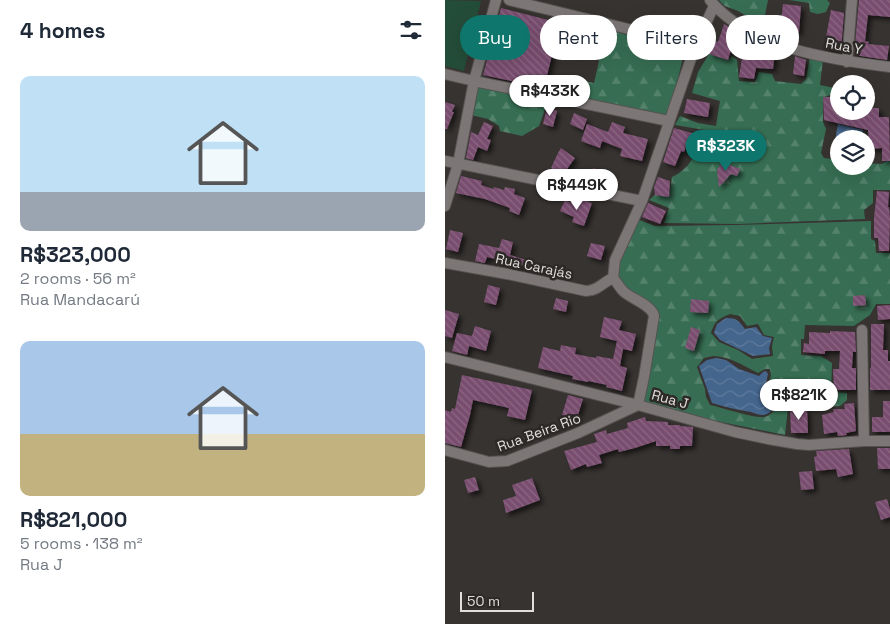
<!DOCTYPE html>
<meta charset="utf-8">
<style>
body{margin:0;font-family:"Space Grotesk",sans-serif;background:#f2f2f3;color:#1f2937;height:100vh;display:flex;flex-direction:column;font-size:19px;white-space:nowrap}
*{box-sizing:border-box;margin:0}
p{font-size:16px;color:#747a83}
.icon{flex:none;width:28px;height:28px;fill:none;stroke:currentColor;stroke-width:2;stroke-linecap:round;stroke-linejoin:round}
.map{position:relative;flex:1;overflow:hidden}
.drawer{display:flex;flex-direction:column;background:#fff;width:445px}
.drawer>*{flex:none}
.banner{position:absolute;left:15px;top:15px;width:355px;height:45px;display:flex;gap:10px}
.controls{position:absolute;left:385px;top:75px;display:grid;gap:10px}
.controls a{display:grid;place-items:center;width:45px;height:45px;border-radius:50%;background:#fff;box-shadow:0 5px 20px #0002;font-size:25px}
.scale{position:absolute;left:15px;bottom:12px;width:74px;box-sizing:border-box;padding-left:5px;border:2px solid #e1dedd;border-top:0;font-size:14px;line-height:18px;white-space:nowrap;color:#e1dedd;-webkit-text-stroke:4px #2d2927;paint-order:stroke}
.price{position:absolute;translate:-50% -42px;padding:0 11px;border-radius:18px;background:#fff;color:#222;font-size:16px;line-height:32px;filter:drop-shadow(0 1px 2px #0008)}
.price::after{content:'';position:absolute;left:50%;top:30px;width:15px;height:11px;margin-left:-8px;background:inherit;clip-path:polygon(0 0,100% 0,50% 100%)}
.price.on{background:#0f766e;color:#fff}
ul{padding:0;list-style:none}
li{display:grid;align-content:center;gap:10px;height:265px;padding:0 20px}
li span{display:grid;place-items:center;height:155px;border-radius:10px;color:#555}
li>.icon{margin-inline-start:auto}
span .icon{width:90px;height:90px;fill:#fffc;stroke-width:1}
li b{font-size:21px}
h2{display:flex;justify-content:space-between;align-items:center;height:60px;padding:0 20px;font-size:21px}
.tag{padding:0 18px;border-radius:22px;background:#fff;box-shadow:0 5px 20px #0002;font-size:18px;line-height:45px}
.tag.on{background:#0f766e;color:#fff}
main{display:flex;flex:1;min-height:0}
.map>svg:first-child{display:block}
.green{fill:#244d39}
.forest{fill:url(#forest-firs);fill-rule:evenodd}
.water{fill:url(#water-waves)}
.building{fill:url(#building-back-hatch);filter:url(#shadow)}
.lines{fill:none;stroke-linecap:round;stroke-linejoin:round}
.minor-casing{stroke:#555250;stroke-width:12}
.minor{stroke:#7c7776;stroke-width:10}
.labels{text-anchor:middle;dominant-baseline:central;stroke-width:5;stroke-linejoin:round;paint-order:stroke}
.street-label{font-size:14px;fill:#e1dedd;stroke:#2d2927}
</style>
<main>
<section class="drawer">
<h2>4 homes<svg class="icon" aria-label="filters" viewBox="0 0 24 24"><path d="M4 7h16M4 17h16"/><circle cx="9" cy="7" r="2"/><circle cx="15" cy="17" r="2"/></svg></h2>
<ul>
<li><span style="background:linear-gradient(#bfe0f5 75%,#9aa5b1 0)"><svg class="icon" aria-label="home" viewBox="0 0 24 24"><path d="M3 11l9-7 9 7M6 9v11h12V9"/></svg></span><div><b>R$323,000</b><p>2 rooms · 56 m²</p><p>Rua Mandacarú</p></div></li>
<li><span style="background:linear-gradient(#a9c7e8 60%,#c2b280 0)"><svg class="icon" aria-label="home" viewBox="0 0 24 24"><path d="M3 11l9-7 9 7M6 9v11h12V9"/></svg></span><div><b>R$821,000</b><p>5 rooms · 138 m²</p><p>Rua J</p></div></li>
</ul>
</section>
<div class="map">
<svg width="445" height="624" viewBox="0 0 445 624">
<defs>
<pattern id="forest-firs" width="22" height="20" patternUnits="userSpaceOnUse" patternTransform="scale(1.25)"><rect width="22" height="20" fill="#376e53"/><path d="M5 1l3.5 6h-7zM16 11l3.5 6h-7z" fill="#54826b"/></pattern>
<pattern id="water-waves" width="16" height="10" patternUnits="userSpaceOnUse" patternTransform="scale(1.25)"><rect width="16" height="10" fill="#44658c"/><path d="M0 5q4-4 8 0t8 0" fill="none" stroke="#5f7b9c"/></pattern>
<pattern id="building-back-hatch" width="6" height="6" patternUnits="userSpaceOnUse" patternTransform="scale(1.25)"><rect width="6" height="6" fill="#794e6f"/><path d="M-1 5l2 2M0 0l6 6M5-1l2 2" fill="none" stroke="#8c6783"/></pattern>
<filter id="shadow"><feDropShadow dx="3.5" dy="3.5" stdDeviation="2.5" flood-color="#0009"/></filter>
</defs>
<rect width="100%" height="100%" fill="#373331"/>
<path class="green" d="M0 0 36 1 19 71 0 66Z"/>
<path class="forest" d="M274 0H323L318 25 293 11 280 6Z
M344 0H382L385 3 381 12 373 14 365 12 364 3Z
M150 27 240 49 223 120 131 98 135 80 149 83 156 52 145 49Z
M264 54 283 60 287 56 292 60 294 81 310 82 314 72 327 74 330 81 356 84 361 79 365 57 378 59 375 85 394 89V91L378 98V122L381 129 376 153 379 158 394 160V166H421V163L437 164 445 159V190H428V203L419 210 420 219 292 224 219 223 224 208 204 200 210 195 224 197 227 177C250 166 250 150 260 130L230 125 235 116 253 123 271 126 275 101 247 93 253 72Z
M29 83 104 98 94 126 77 136 55 131 54 126 43 119 22 114Z
M189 218 210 226 290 225 426 221V239L430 241 431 253H445V304H431L425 315 409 326 360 325 359 339H356V355L376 356 387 363 386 392 402 393V400L395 406 381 407 365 384H359L361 406 343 408 340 435 188 404 211 315 178 288 170 277 173 259ZM285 314 295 316 302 326 313 324 319 335 329 337 327 346 328 356 307 359 293 350 274 342 266 333C270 321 273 319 285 314ZM268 356C284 356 299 366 313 373L320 369H325L326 376 324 381C331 388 335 394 332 405 330 411 325 416 319 417 311 419 275 407 265 405L261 397 260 389 252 367 259 358Z"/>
<path class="water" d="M393 124 418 130 416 139H394V141L390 140Z
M281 318C292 318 294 321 300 329L311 327 318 336 327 338 324 348 325 354 308 356 275 340 269 333 272 324Z
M271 358 281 360 294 369 314 376 318 372 321 371 323 374 321 383 330 389C332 399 330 414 318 415 314 415 309 413 306 412 292 410 280 407 267 403L254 366 262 360Z"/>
<path class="building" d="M414 0H445V17L423 15 420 41 424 42 423 44 444 46 442 60 409 55Z
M338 4 356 6 354 32 335 30Z
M56 8 115 23 112 38 140 46 138 54 109 47 99 88 38 75Z
M386 10 399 13 396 52 379 48Z
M279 24 289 30 287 37H290L283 60 264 54 268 41 273 42Z
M300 38 318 45 316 52 330 53 328 69 311 68 309 79 294 77Z
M350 56 361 60 359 76 348 74Z
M378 97H394V111H421V108H434V117H444L445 161H437V148L424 149 423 130 379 120Z
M242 99 265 103 263 117 239 113Z
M0 102 10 105 7 112H9L2 129H0Z
M102 108 112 111 108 127 98 124Z
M129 113 142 119 138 130 125 124Z
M39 122 48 126 42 139 46 140 42 151 33 147 28 160 21 158 26 132 33 135Z
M167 122 180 127 178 133 203 139 197 161 175 156 177 149 157 141 155 148 136 141 142 124 163 132Z
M229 128 257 136 255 144 243 141 239 152 236 151 230 166 218 162Z
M116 148 130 158 117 176 106 168 113 153Z
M277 162 295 169 292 176 286 174 274 187 272 170Z
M148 168 160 172 156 186 144 183Z
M16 176 37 181 36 185 48 189 49 187 59 190 60 187 70 189 69 194 80 198 74 215 64 211 65 208 40 199 11 193Z
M213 177 225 181 224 197 210 195 209 187Z
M432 191 444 192 443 207H444L445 218 444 251H434L433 238H429V218Z
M136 199 147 203 139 226 127 222 129 217 115 211 120 200 133 206Z
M203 203 221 211 215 224 197 217Z
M5 230 18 233 13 252 1 249Z
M57 239 68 242 65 255 85 261 84 267 72 264V267L62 264 63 262 42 257 40 263 30 261 34 244 54 248Z
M146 243 160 246 156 260 142 256Z
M43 285 55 288 51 305 39 302Z
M420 295 421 305 408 306V296Z
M111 298 123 301 121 312 108 309Z
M246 299 264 301 263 313 245 312Z
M445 305V319L433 320 432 306Z
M0 310 14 314 7 338 0 336Z
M159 317 177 321 174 330 191 334 187 351 178 349 175 366 182 368 177 391 161 387 162 385 143 381V382L127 379 128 376 93 368 98 347 115 351 116 345 131 348 130 354 151 358V356L168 359 172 341 155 337Z
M426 324H439L438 350H443V361H445V390H425V368H426Z
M30 326 46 331 41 351 24 346 22 355 7 351 12 333 27 336Z
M246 327 255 330 249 351 240 348Z
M385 331 410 332 411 352H408L407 368H411V390H389L388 369H394L395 351H380V354L358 352 359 343 364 344V332L385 333Z
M17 375 87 390 80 420 62 416 64 408 28 400 25 415 16 447 0 443V410L6 412 7 408 10 409Z
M123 395 138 399 133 415 127 414 126 418 117 415Z
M438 401H445V432H427V417H438Z
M409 403 411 431 401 433 402 435 393 436 392 432 379 434 377 415 389 412 388 409H400L399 404Z
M345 409H362L363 433H346Z
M200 417 201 421 223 422V425H235V426L248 427 247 446H235V449H225V446H211V441L190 448 174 452 173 449 154 455 157 463 142 467 141 464 126 470 119 451 152 442 149 434 161 430 162 434 183 428 182 423Z
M432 448H445V469H433Z
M404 449 408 474 393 477 391 469 371 471 369 457 372 456 371 451Z
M367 471 369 489 356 490 354 472Z
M30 477 34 490 23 493 19 480Z
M87 478 95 500 61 513 58 500 71 496 67 485Z
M442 499 445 509V517L436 520 430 502Z"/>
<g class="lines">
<g class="minor-casing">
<path id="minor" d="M64 0 204 34 240 49 251 44
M265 0C304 48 387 60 445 67
M402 62 407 0
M0 74 29 81 224 121
M0 161 197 201
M0 206 13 164 29 81 51 0
M0 263 62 274 141 291C153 291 158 282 168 278
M417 330 419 441
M0 357 193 405 290 432 323 439 352 444 364 445 419 441H445
M0 450 44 462 62 461 133 433 193 405 199 377 209 316C207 305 186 299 178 291 174 287 172 282 168 278L170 260 197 201 251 44 269 6"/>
</g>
<use href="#minor" class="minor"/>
</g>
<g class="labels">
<g class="street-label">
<text transform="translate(399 46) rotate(11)">Rua Y</text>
<text transform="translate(89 266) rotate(12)">Rua Carajás</text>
<text transform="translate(225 399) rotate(15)">Rua J</text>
<text transform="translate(94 432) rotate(-20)">Rua Beira Rio</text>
</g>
</g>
</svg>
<div class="controls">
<a><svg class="icon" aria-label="locate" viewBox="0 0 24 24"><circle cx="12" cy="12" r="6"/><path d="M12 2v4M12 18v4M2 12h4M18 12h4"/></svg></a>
<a><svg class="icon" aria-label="layers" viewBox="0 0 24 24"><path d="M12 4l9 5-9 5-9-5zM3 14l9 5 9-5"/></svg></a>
</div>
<div class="scale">50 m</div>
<b class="price" style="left:105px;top:117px">R$433K</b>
<b class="price on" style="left:281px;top:172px">R$323K</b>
<b class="price" style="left:132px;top:211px">R$449K</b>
<b class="price" style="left:354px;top:421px">R$821K</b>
<div class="banner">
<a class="tag on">Buy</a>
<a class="tag">Rent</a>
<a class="tag">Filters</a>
<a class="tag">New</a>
</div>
</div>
</main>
